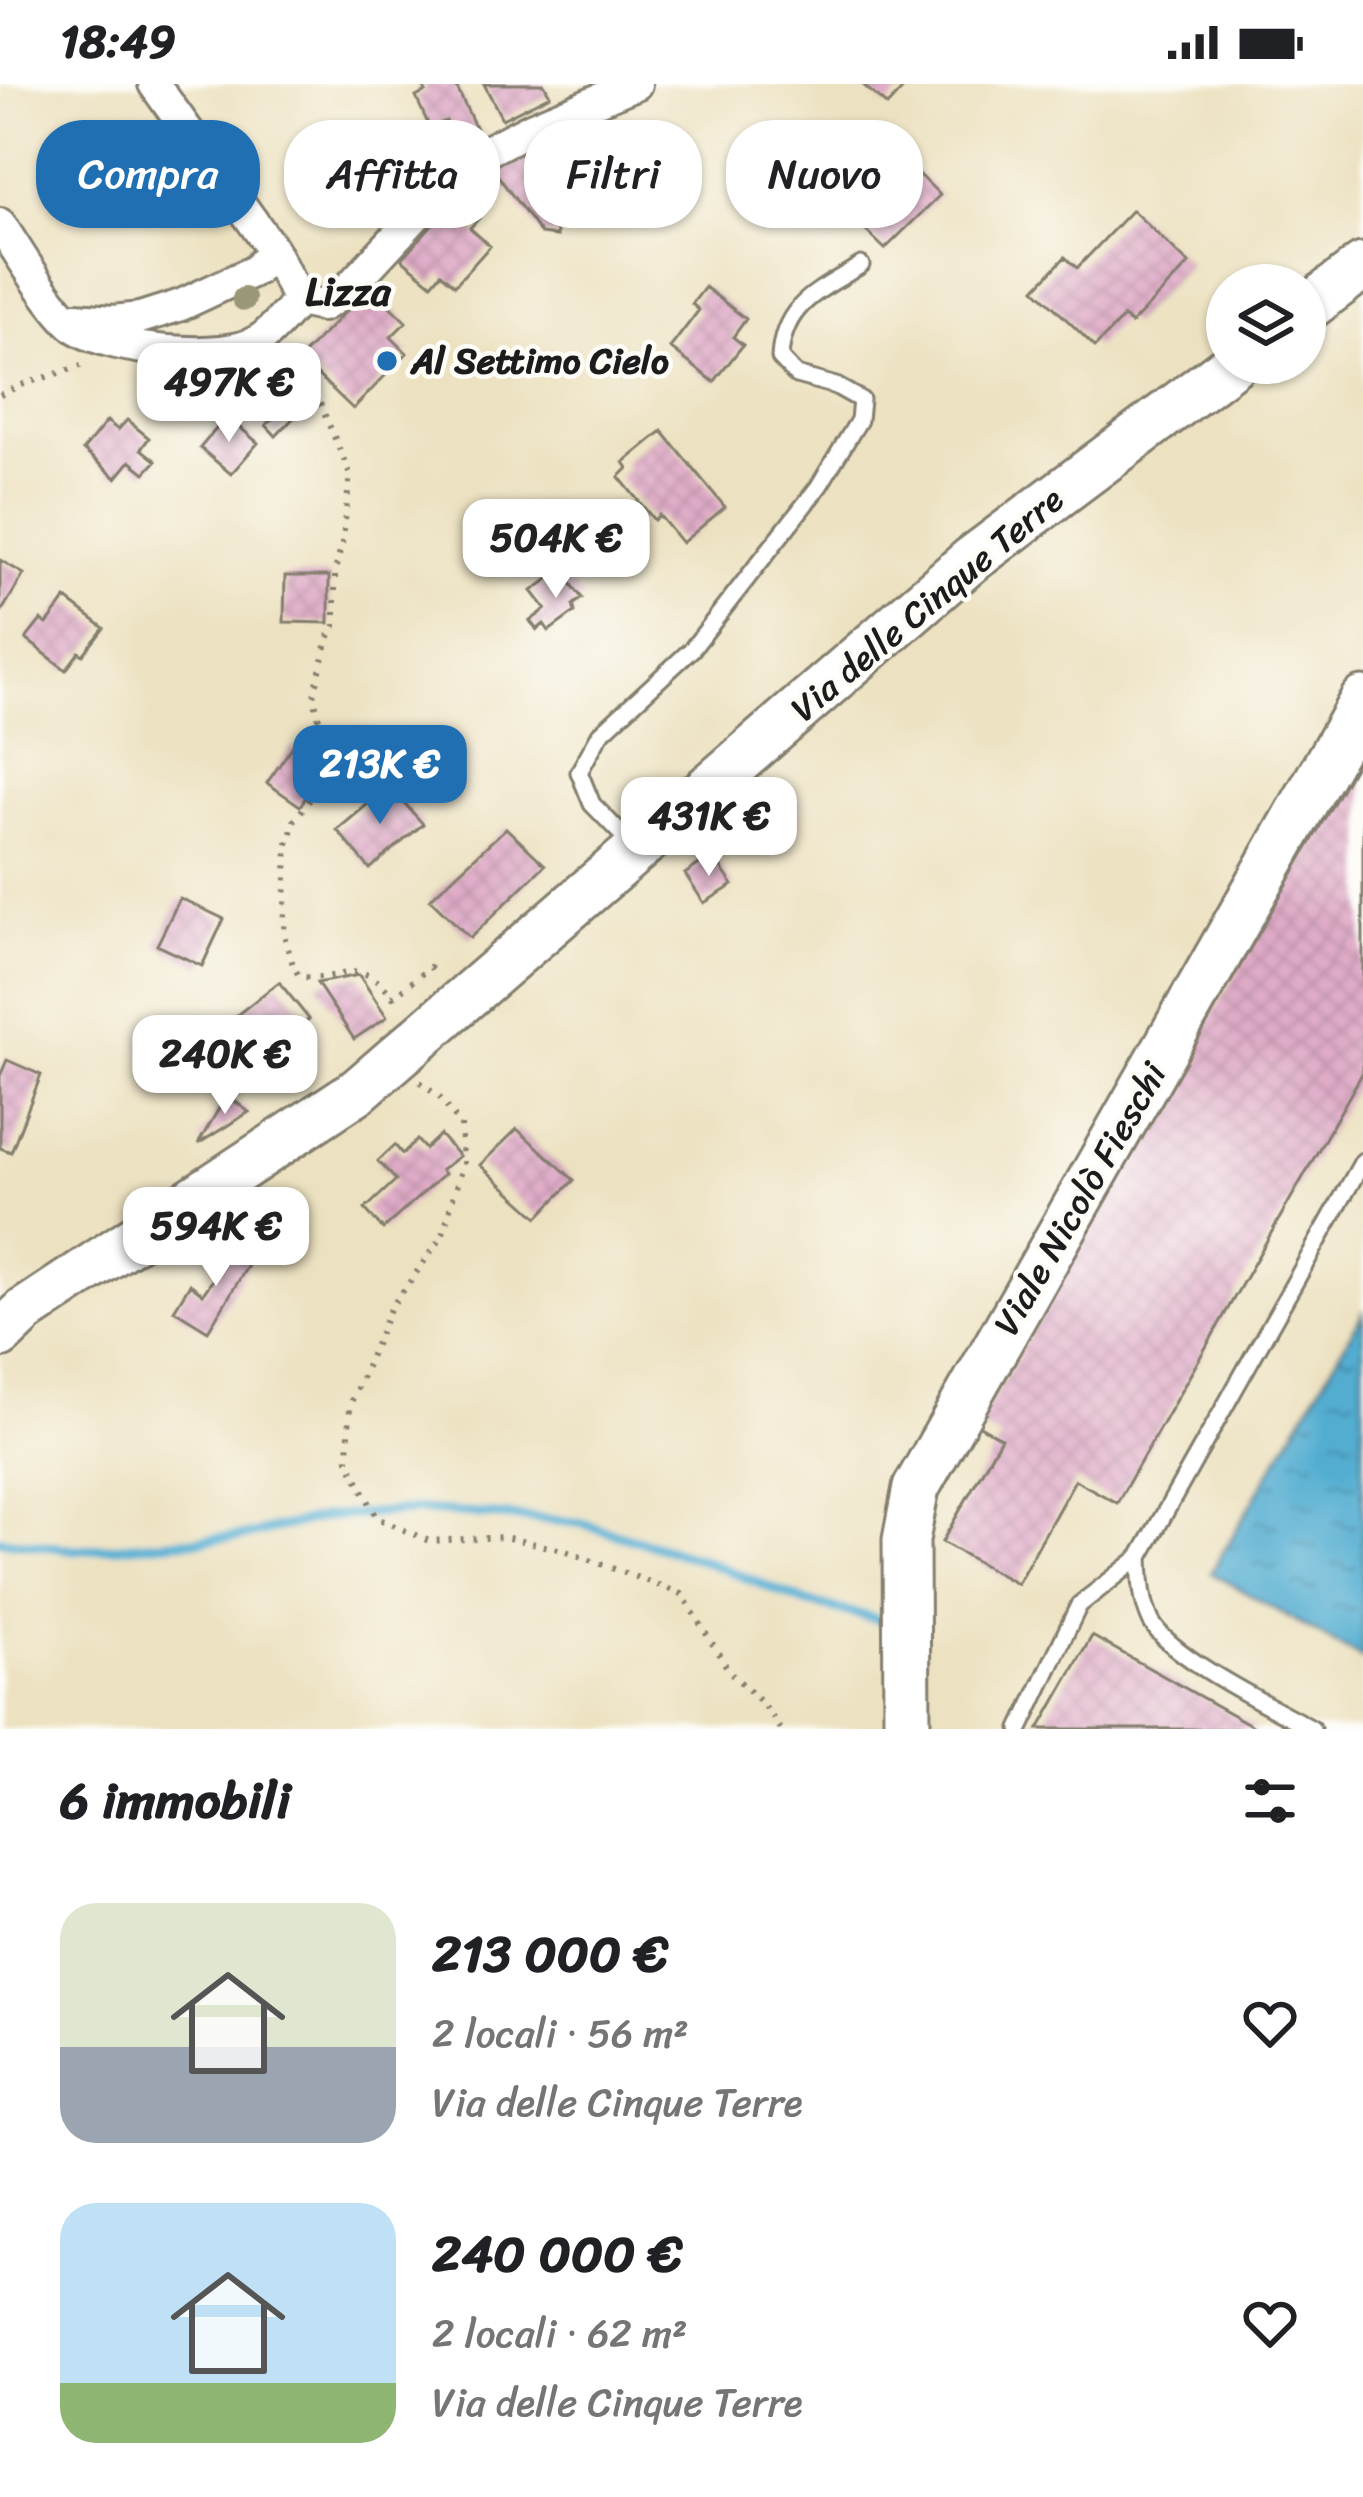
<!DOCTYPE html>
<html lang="it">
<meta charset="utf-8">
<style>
body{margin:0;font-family:Sriracha,sans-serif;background:#f2f2f2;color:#202124;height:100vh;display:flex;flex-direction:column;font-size:45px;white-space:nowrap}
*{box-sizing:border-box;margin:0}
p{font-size:39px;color:#757577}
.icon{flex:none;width:66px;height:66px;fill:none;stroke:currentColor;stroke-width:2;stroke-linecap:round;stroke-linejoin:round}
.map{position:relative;height:1645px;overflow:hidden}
.panel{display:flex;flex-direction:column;background:#fff;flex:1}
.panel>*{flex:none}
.top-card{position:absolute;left:36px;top:36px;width:1293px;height:108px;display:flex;gap:24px}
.controls{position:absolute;left:1206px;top:180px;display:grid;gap:24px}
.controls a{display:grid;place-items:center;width:120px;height:120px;border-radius:50%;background:#fff;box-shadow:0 3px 9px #0004;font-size:60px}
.price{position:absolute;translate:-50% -102px;padding:0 27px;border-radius:24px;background:#fff;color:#222;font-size:39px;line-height:78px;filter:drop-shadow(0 3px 6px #0008)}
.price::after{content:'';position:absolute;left:50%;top:72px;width:36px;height:27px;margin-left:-18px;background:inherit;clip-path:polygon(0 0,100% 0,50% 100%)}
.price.selected{background:#1f6fb2;color:#fff}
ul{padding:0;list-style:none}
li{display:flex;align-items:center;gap:36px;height:300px;padding:0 60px}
li span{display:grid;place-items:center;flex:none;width:336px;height:240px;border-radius:36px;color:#555}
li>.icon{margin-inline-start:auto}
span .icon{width:144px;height:144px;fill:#fffc;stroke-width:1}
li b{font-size:51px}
h2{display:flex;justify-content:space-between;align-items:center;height:144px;padding:0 60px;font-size:51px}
.chip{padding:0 42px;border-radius:48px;background:#fff;box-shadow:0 3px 9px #0004;font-size:42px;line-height:108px}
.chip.selected{background:#1f6fb2;color:#fff}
.status{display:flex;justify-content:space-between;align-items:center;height:84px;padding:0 60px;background:#fff;direction:ltr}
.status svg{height:33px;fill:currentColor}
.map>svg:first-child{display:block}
.water{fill:url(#water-ripples);stroke:#386476;stroke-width:3}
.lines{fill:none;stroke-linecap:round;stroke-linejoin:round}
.stream{stroke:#53add1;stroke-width:10}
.building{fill:url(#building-cross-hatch)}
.service-casing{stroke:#847e6e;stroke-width:21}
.minor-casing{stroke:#847e6e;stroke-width:36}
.secondary-casing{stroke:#847e6e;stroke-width:51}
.path{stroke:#847e6e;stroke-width:6;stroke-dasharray:3 9;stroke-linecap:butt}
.service{stroke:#fff;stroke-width:15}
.minor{stroke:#fff;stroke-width:30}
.secondary{stroke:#fff;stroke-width:45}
.tree{fill:#9a9776}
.poi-dot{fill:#1f6fb2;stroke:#fdfcf7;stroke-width:4.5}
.labels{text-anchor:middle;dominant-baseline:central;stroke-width:9;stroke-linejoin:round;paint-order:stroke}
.poi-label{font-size:36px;font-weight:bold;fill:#1c1c1c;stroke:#fdfcf7;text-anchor:start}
.street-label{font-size:36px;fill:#1c1c1c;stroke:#fdfcf7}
.neighbourhood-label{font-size:39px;font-weight:bold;fill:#1c1c1c;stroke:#fdfcf7}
</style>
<div class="status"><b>18:49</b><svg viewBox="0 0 49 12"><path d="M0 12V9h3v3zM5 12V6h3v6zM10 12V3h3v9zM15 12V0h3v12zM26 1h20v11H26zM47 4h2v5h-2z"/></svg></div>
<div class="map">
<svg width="1363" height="1645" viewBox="0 0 1363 1645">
<defs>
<pattern id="water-ripples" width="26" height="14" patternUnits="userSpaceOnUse" patternTransform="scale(3)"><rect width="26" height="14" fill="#53add1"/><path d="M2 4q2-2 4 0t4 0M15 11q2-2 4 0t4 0" fill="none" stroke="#448ca9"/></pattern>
<pattern id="building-cross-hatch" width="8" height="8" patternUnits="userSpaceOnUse" patternTransform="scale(3)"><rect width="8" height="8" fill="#dfabc7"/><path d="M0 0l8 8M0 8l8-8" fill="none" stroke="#bf93aa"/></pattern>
</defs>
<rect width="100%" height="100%" fill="#fdfcf7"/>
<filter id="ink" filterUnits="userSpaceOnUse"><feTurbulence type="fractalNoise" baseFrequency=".00833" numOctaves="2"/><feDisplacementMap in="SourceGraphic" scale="24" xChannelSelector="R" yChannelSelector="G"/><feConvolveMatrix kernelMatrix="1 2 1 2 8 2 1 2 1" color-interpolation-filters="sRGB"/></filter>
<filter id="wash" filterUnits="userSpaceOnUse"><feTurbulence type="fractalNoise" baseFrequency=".004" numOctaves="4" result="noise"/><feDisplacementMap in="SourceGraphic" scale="48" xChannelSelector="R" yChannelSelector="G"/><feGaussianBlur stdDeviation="2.7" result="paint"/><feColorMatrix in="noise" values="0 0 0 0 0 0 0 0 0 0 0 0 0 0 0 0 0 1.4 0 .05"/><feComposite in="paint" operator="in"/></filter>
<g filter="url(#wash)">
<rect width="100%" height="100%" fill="#ece1c0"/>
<path class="water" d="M1363 1229V1575L1211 1489Z"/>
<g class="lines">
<path class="stream" d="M0 1456 80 1466 245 1452 323 1433 417 1426 518 1433 581 1439 699 1475 806 1518 882 1536"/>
</g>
<g id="blocks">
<path class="building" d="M429 0H441L442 2 455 0 478 49 456 59 446 37 430 44 416 13 426 8 423 2Z
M484 0H544L550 11 502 35Z
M862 0H907L887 22Z
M532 52 551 75 557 152 541 150 492 84Z
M892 83 912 97 919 90 940 111 885 165 864 145 872 136 856 120Z
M456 113 479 134 470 144 490 162 455 201 441 189 432 200 402 175Z
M1132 126 1189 180 1131 240 1124 233 1095 263 1035 205 1065 173 1077 184Z
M370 203 406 238 391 253 407 269 353 325 300 274Z
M705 203 746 235 733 253 743 261 714 298 670 264 699 226 692 220Z
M193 299 198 325 171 330 166 305Z
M295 312 305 322 276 352 266 341Z
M227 332 258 359 231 390 200 364Z
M127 336 149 354 141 365 156 377 145 389 130 377 116 394 83 366 107 337 118 346Z
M662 347 725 423 682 459 659 431 654 436 619 393 628 384 624 378Z
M0 476 24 490 0 530Z
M561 486 582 514 573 521 575 528 549 547 544 540 537 546 530 537 546 525 532 507Z
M285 492H329V539L284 538Z
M66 515 104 544 83 571 79 568 66 586 26 555 41 536 47 540Z
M292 663 324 686 300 722 267 699Z
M1363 667V988L1117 1419 1075 1396 1017 1500 942 1458 1001 1354 978 1341Z
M389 702 423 740 370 785 337 746Z
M506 744 545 781 470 854 430 815Z
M712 771 733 801 704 819 685 790Z
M180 814 224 835 202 882 157 861Z
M359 891 387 933 354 955 317 899Z
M279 898 309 935 262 972 233 934Z
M7 976 41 991 11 1068 0 1064V992Z
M227 1011 249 1028 198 1060Z
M517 1045 574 1096 538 1133 480 1081Z
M440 1051 459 1072 441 1086 444 1090 383 1145 365 1125 396 1096 378 1077 395 1061 402 1070 417 1056 425 1065Z
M239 1157 256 1168 208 1247 174 1226 190 1200 203 1210Z
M1092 1552 1258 1645H1039Z"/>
</g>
</g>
<g filter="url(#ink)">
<use href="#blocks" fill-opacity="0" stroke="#847e6e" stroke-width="3"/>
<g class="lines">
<g class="service-casing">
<path id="service" d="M635 764 592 720 579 688 600 650 692 565 819 402 859 336 861 316 836 302 796 291 780 274C783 219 820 207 861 181
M1020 1645 1079 1521 1140 1473
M1312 1645C1273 1623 1169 1573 1151 1537 1141 1515 1141 1496 1140 1473L1363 1077"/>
</g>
<g class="minor-casing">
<path id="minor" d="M154 0 273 166 299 217
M0 140C17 165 55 231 78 245 112 266 225 279 259 256 274 247 286 229 299 217
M299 217 322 222 344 209 466 78 533 43 636 0
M76 234 113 237 140 234 181 221 256 186 273 166"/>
</g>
<g class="secondary-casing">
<path id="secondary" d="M1305 226 1363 182
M0 1251 25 1227 359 1006 971 476 1234 279
M907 1645 906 1456 916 1404 1363 616"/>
</g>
<path class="path" d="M278 277 318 315 350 390 343 455 335 487V542L328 554 314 612 318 632 336 665 333 684 294 737 287 763 284 851 293 881 299 892C345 900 357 868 393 913L430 883 435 888
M0 311 21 301 81 282
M420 998 440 1014 461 1041 463 1079 442 1153 390 1225 350 1321 348 1376 377 1434 429 1457 504 1453 563 1466 682 1510 729 1587 762 1619 781 1645"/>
<use href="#service" class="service"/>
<use href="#minor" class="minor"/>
<use href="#secondary" class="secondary"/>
</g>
<circle class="tree" cx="244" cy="215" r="12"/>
</g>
<circle class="poi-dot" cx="387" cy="277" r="12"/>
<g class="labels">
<g class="poi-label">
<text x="411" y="277">Al Settimo Cielo</text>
</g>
<g class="street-label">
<text transform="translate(927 520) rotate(-40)">Via delle Cinque Terre</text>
<text transform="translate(1080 1115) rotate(-60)">Viale Nicolò Fieschi</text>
</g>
<g class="neighbourhood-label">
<text x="348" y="207">Lizza</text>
</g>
</g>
</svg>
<div class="controls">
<a><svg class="icon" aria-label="layers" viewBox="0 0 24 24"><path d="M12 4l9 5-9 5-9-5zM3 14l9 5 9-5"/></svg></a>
</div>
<b class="price" style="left:229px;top:361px">497K €</b>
<b class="price" style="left:556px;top:517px">504K €</b>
<b class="price selected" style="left:380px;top:743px">213K €</b>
<b class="price" style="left:709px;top:795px">431K €</b>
<b class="price" style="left:225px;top:1033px">240K €</b>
<b class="price" style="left:216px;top:1205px">594K €</b>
<div class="top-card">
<a class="chip selected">Compra</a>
<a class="chip">Affitta</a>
<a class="chip">Filtri</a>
<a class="chip">Nuovo</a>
</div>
</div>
<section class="panel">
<h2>6 immobili<svg class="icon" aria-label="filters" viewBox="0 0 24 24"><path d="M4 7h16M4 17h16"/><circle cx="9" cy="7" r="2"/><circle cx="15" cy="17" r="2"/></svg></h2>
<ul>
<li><span style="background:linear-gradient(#dfe7d0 60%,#9aa5b1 0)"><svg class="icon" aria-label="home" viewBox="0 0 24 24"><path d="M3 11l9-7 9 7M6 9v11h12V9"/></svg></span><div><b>213 000 €</b><p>2 locali · 56 m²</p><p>Via delle Cinque Terre</p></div><svg class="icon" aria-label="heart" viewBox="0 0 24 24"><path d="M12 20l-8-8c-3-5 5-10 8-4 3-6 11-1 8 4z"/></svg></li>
<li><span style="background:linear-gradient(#bfe0f5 75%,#8fb573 0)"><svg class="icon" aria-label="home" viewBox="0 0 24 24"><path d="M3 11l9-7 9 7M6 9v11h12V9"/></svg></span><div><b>240 000 €</b><p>2 locali · 62 m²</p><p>Via delle Cinque Terre</p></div><svg class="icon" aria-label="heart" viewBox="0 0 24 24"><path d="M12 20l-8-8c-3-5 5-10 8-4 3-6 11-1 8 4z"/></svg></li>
</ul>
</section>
